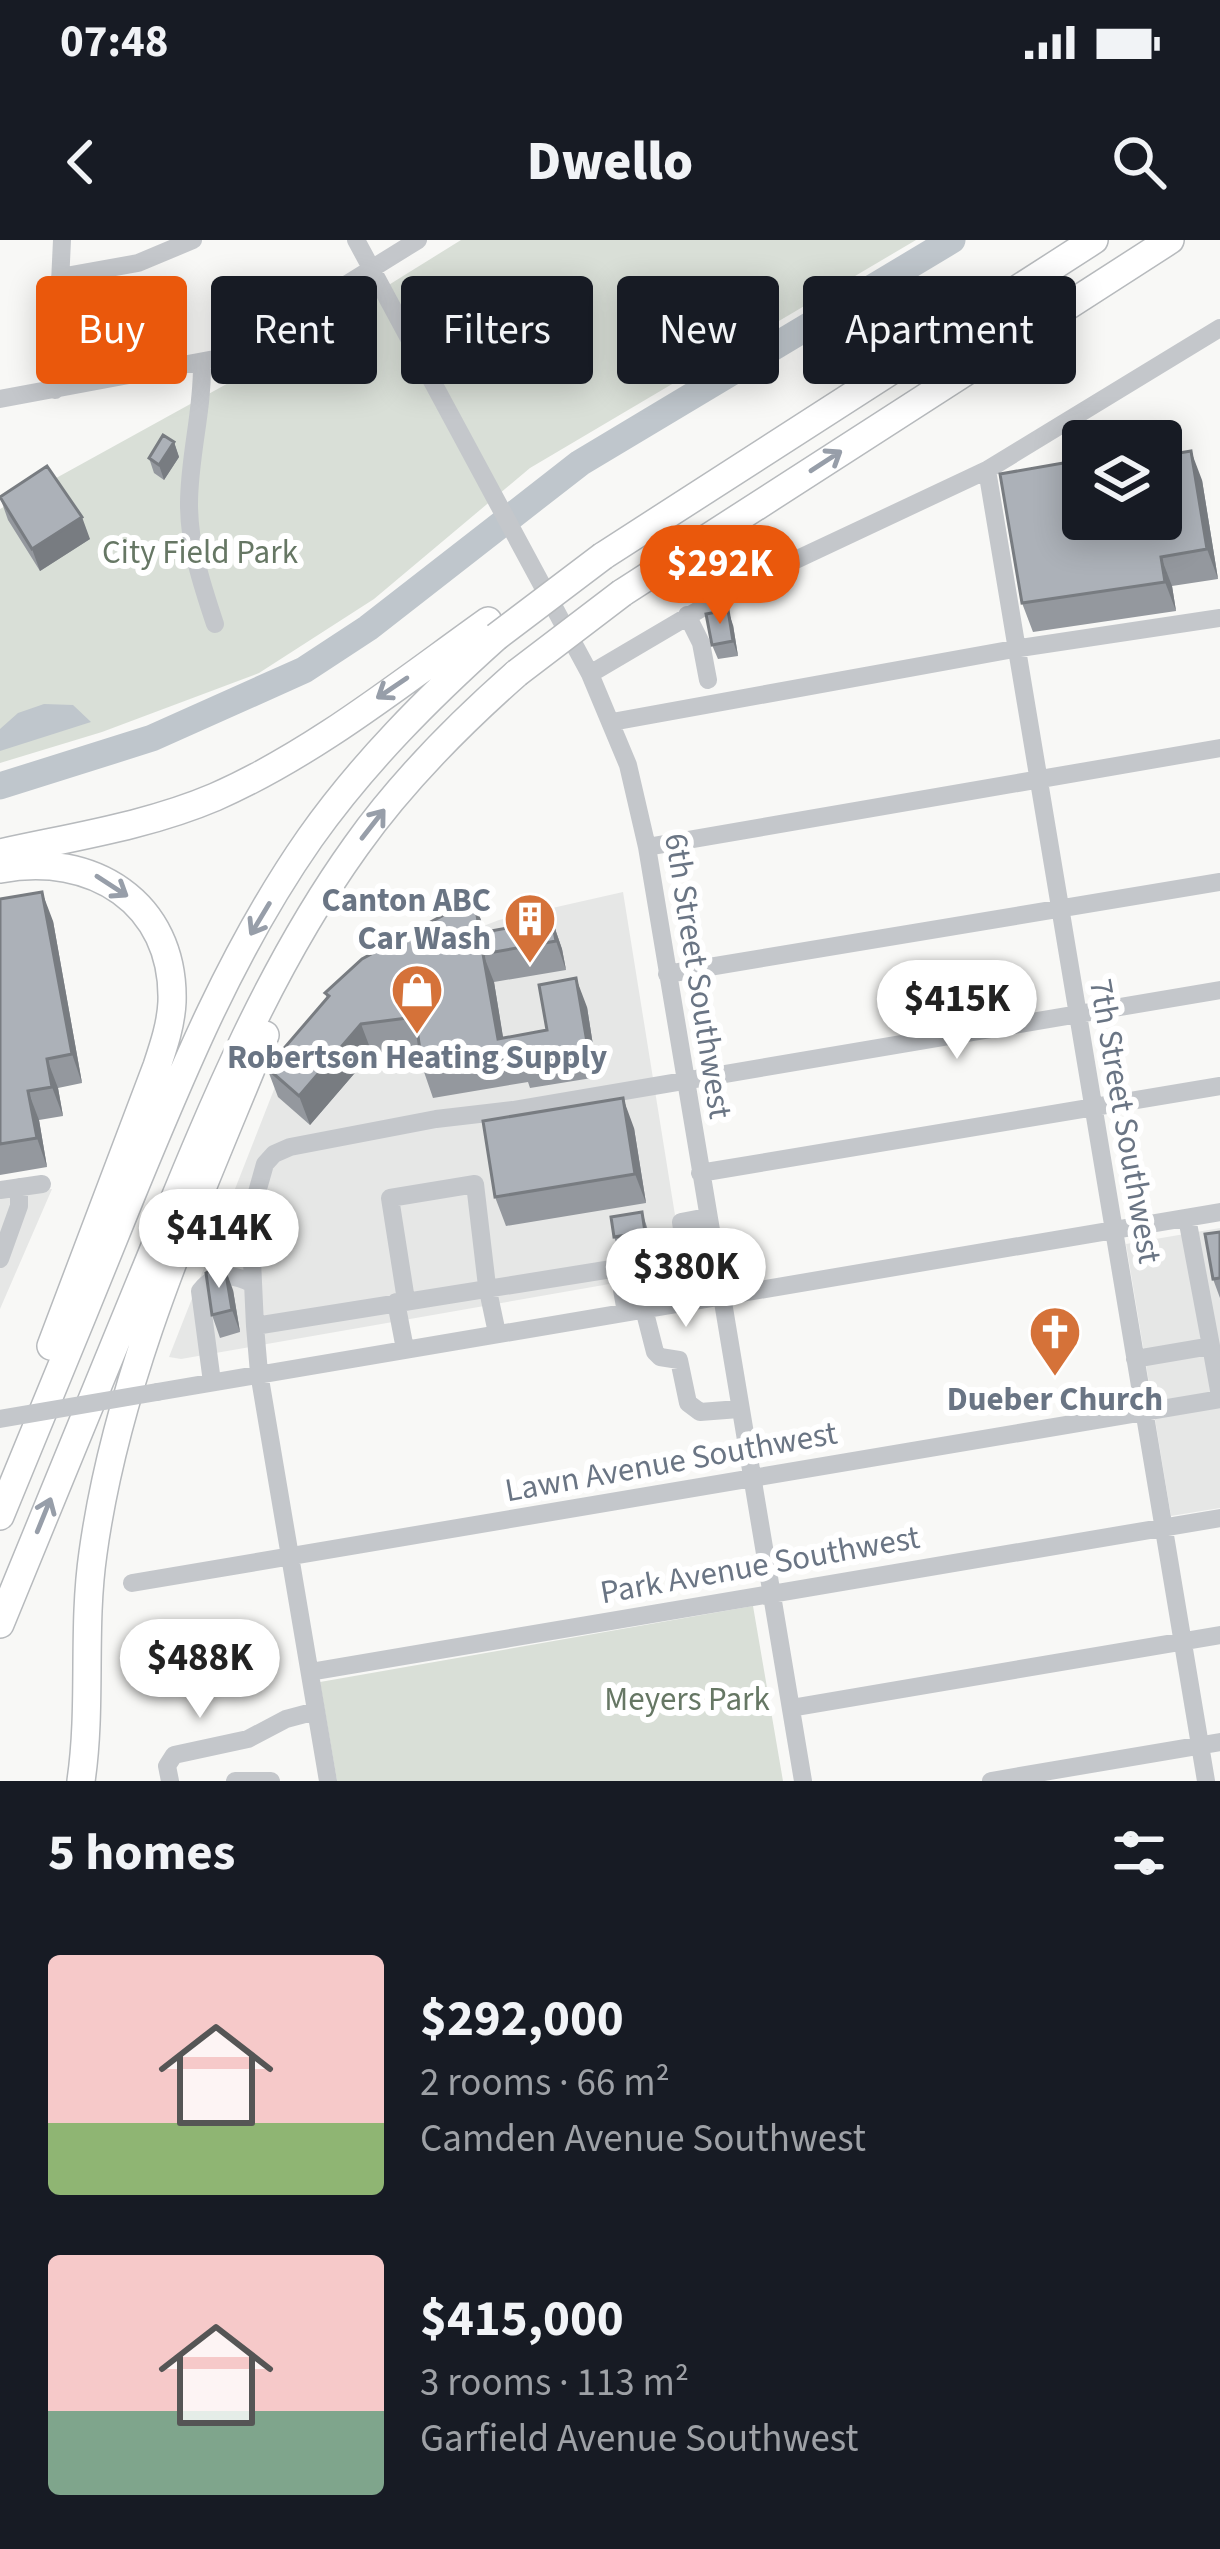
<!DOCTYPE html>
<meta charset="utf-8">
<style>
body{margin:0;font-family:"Source Sans 3",sans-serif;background:#20242c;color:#f1f3f6;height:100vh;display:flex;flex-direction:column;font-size:45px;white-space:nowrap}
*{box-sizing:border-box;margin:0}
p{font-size:39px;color:#9ea1a6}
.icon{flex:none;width:66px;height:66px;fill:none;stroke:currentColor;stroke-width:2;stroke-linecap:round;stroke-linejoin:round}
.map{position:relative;height:1541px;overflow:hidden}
.drawer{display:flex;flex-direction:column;background:#171b24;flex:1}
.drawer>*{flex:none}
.guide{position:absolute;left:36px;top:36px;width:1149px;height:108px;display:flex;gap:24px}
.buttons{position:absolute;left:1062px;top:180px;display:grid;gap:24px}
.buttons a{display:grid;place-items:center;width:120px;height:120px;border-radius:12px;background:#171b24;box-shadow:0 6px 30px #0003;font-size:60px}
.price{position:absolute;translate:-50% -102px;padding:0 27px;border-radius:42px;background:#fff;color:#222;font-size:39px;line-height:78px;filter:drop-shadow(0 3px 6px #0008)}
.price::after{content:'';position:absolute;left:50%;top:72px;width:36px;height:27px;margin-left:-18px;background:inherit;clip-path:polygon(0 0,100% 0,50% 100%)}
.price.active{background:#ea580c;color:#fff}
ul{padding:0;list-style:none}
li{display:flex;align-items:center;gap:36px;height:300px;padding:0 48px}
li span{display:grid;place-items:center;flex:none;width:336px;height:240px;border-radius:12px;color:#555}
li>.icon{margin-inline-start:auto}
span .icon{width:144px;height:144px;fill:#fffc;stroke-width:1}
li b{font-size:51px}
h2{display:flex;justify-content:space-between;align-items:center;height:144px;padding:0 48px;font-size:51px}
.tag{padding:0 42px;border-radius:12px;background:#171b24;box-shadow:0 6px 30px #0003;font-size:42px;line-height:108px}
.tag.active{background:#ea580c;color:#fff}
.status{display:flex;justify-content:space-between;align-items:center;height:84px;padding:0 60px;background:#171b24;direction:ltr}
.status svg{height:33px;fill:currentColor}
header{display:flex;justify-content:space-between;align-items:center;height:156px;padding:0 48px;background:#171b24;font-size:54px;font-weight:800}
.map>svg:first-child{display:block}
.built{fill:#e6e7e6}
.green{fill:#d9dfd7}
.water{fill:#bfc6cc}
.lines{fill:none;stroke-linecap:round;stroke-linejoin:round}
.river{stroke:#bfc6cc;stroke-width:27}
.highway-casing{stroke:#b7babd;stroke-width:30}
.minor{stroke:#c4c7cb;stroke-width:18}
.highway{stroke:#fff;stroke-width:27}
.highway-bridge-casing{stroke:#b7babd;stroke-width:30;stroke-linecap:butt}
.minor-bridge{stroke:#c4c7cb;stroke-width:18}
.highway-bridge{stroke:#fff;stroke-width:27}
.wall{fill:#94989e}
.shaded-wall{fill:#787c81}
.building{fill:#acb1b8;stroke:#787c81;stroke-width:3}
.oneway{stroke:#979ea9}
.labels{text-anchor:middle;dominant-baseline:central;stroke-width:12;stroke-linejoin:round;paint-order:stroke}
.park-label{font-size:33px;fill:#667764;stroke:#fff}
.poi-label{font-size:33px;font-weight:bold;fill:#6a7584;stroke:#fff}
.street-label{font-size:33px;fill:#6a7584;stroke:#fff}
</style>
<div class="status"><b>07:48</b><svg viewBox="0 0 49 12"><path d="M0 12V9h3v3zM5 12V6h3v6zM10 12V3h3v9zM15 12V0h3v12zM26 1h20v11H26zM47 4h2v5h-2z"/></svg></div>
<header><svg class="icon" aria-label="back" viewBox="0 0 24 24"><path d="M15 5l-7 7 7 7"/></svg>Dwello<svg class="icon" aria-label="search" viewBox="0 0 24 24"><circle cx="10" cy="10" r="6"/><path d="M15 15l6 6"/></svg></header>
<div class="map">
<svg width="1220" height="1541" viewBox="0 0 1220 1541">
<rect width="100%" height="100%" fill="#f8f8f6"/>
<path class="built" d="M623 652 684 1031 181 1119 169 1117 275 847 403 717 499 680Z
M52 949 0 1069V956Z
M1220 988V1268L1171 1276 1126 1004Z"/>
<path class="green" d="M461 0H916L530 228 374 359 259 433 102 492 0 523V269L252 130Z
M753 1366 783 1541H337L320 1442Z"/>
<path class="water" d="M44 464 73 465 91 482 0 511V489L18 473Z"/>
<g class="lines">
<path class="river" d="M0 546 152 498 304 430 368 388 580 223 952 0"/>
<g class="highway-casing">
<path id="highway" d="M603 316 1094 0
M622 353 1170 0
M0 613C72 597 147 586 215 557 313 514 401 443 488 381
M0 629C91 611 175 662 172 762 171 784 164 805 157 826L51 1106
M0 1276C44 1169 88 1063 131 956 182 832 233 708 310 598 363 523 428 458 496 397
M0 1384C47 1268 95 1153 142 1038 203 890 262 737 356 606 402 541 458 485 517 433
M81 1541C92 1466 82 1389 93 1313 118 1132 197 963 265 795"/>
</g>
<path class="minor" d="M356 0 590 434 628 525 647 607 803 1541
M60 37 138 23 193 0
M202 122C203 171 189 216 189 264 189 306 202 345 215 384
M55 150 62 0
M0 159 220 118 244 108 418 0
M987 230 1206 1541
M687 375 701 403 708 440
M590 434 736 348 987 230 1220 88
M612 482 1014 409 1220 378
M647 607 1220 508
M667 734 1220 642
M700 933 1220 846
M0 950 42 944
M686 1018 681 982 707 977
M0 1019 19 966V947
M662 1022 671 1065
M618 1028 713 1014
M406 1060 390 958 475 944 487 1046 497 1093
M396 1062 405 1109
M644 1069 655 1112 660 1117 679 1120 688 1163 700 1172 739 1169
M255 1086 618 1028 626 1072
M1211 1106 1220 1156
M1135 1119 1211 1106 1187 978
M212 1142 200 1051C215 1032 233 1033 253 1044
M157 1152 1220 972
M132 1343 1220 1159
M310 1432 1220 1278
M791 1468 1220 1395
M170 1541 167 1526 174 1515 248 1499 286 1479 316 1471
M235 1541H271
M328 1541 259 1133 255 1086 250 977 265 924 274 914 290 907 436 879 513 870 1220 750
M991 1541 1220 1502"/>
<use href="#highway" class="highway"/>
<g class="highway-bridge-casing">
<path id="highway-bridge" d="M496 397 603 316
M517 433 622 353"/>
</g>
<path class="minor-bridge" d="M0 1179 157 1152"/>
<use href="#highway-bridge" class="highway-bridge"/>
</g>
<path class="wall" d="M174 202 179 217 164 240 154 233 149 218Z
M1069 222 1073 231 1202 240 1218 339 1172 346 1176 371 1033 392 1022 363Z
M0 257 90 299 40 331 8 280Z
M733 385 738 416 718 419 712 405Z
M0 659 53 681 82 843 58 848 63 876 39 880 47 927 0 935Z
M475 663 485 692 552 680 562 709 566 730 494 742 503 798 547 790 587 767 598 837 530 848 528 842 433 858 423 829 419 807 372 813 310 885 278 857 267 828 327 758 325 753Z
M634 888 646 963 506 986 495 957Z
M642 972 647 987 651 1007 620 1012 614 997Z
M1220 992V1058L1213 1039Z
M233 1050 240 1092 220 1098 212 1075Z"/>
<path class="shaded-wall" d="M174 202 179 217 164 240 159 225Z
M1191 211 1202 240 1218 339 1207 309Z
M82 277 90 299 40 331 32 309Z
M1161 317 1172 346 1176 371 1165 342Z
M728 370 733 385 738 416 733 401Z
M42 652 53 681 82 843 72 814Z
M475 663 485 692 480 693Z
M552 680 562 709 566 730 556 701Z
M483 714 494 742 506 815 498 799Z
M576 738 587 767 598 837 588 808Z
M361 784 372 813 310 885 299 856Z
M47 819 58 848 63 876 52 847Z
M28 851 39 880 47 927 37 898Z
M623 858 634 888 646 963 635 934Z
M225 1028 233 1050 240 1092 232 1070Z"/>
<path class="building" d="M163 195 174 202 159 225 149 218Z
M1191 211 1207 309 1161 317 1165 342 1022 363 1000 234 1069 222 1071 231 1083 229V279H1161V216Z
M47 226 82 277 32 309 0 257Z
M728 370 733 401 712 405 706 374Z
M42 652 72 814 47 819 52 847 28 851 37 898 0 904V659Z
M475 663 480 693 552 680 556 701 483 714 498 799 547 790 539 745 576 738 588 808 520 820 518 813 423 829 415 777 361 784 299 856 267 828 329 756 325 753 362 719 455 669Z
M623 858 635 934 495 957 483 881Z
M642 972 645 992 614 997 611 977Z
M1220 992V1038L1213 1039 1205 994Z
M214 1028H225L232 1070 212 1075 206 1033Z"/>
<defs><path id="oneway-shaft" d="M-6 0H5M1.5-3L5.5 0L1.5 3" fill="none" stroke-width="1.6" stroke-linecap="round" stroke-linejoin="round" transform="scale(3)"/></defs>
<g class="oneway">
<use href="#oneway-shaft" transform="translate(826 221) rotate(-33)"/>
<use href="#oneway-shaft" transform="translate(392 448) rotate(146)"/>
<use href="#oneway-shaft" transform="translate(373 584) rotate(-52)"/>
<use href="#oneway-shaft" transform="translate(112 646) rotate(33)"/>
<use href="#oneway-shaft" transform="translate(260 679) rotate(121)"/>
<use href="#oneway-shaft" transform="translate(44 1275) rotate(-68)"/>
</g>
<defs>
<g id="building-pin" transform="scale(2.7)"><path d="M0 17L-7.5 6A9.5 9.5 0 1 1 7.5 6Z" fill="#d57239" stroke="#fff"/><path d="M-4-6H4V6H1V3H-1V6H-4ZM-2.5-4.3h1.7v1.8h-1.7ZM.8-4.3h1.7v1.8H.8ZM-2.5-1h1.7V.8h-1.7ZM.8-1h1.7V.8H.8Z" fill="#fff"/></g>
<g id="shop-pin" transform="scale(2.7)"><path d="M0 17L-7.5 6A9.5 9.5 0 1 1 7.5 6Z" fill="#d57239" stroke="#fff"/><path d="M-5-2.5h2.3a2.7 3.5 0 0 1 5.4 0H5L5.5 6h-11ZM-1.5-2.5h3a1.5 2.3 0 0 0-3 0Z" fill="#fff"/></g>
<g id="church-pin" transform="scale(2.7)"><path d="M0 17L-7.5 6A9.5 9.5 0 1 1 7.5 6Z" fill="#d57239" stroke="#fff"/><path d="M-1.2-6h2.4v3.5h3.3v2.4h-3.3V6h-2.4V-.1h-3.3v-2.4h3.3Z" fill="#fff"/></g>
</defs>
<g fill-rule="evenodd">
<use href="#building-pin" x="530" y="679"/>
<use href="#shop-pin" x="417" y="750"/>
<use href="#church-pin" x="1055" y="1092"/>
</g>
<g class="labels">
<g class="park-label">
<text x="200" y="312">City Field Park</text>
<text x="687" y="1459">Meyers Park</text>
</g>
<g class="poi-label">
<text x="491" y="660" text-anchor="end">Canton ABC<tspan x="491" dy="38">Car Wash</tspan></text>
<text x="417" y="817">Robertson Heating Supply</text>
<text x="1055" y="1159">Dueber Church</text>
</g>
<g class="street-label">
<text transform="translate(698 736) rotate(81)">6th Street Southwest</text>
<text transform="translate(1125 881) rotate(80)">7th Street Southwest</text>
<text transform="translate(671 1222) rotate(-10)">Lawn Avenue Southwest</text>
<text transform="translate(760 1325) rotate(-10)">Park Avenue Southwest</text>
</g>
</g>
</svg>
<div class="buttons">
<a><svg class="icon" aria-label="layers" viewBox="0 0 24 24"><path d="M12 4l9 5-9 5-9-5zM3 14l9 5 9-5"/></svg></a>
</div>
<b class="price active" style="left:720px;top:387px">$292K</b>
<b class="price" style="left:957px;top:822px">$415K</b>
<b class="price" style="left:219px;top:1051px">$414K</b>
<b class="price" style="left:686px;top:1090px">$380K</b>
<b class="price" style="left:200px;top:1481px">$488K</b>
<div class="guide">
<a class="tag active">Buy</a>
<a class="tag">Rent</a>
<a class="tag">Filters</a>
<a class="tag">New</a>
<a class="tag">Apartment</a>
</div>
</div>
<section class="drawer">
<h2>5 homes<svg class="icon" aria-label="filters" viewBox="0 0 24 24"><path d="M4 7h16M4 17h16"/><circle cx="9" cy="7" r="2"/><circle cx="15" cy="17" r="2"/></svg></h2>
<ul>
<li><span style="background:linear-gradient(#f6c9c9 70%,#8fb573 0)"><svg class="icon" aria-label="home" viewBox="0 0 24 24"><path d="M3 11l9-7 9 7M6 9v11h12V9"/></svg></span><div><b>$292,000</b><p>2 rooms · 66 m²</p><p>Camden Avenue Southwest</p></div></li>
<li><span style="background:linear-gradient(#f6c9c9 65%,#7fa58c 0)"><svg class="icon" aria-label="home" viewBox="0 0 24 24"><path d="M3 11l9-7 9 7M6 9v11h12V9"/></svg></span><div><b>$415,000</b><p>3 rooms · 113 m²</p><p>Garfield Avenue Southwest</p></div></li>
</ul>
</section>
